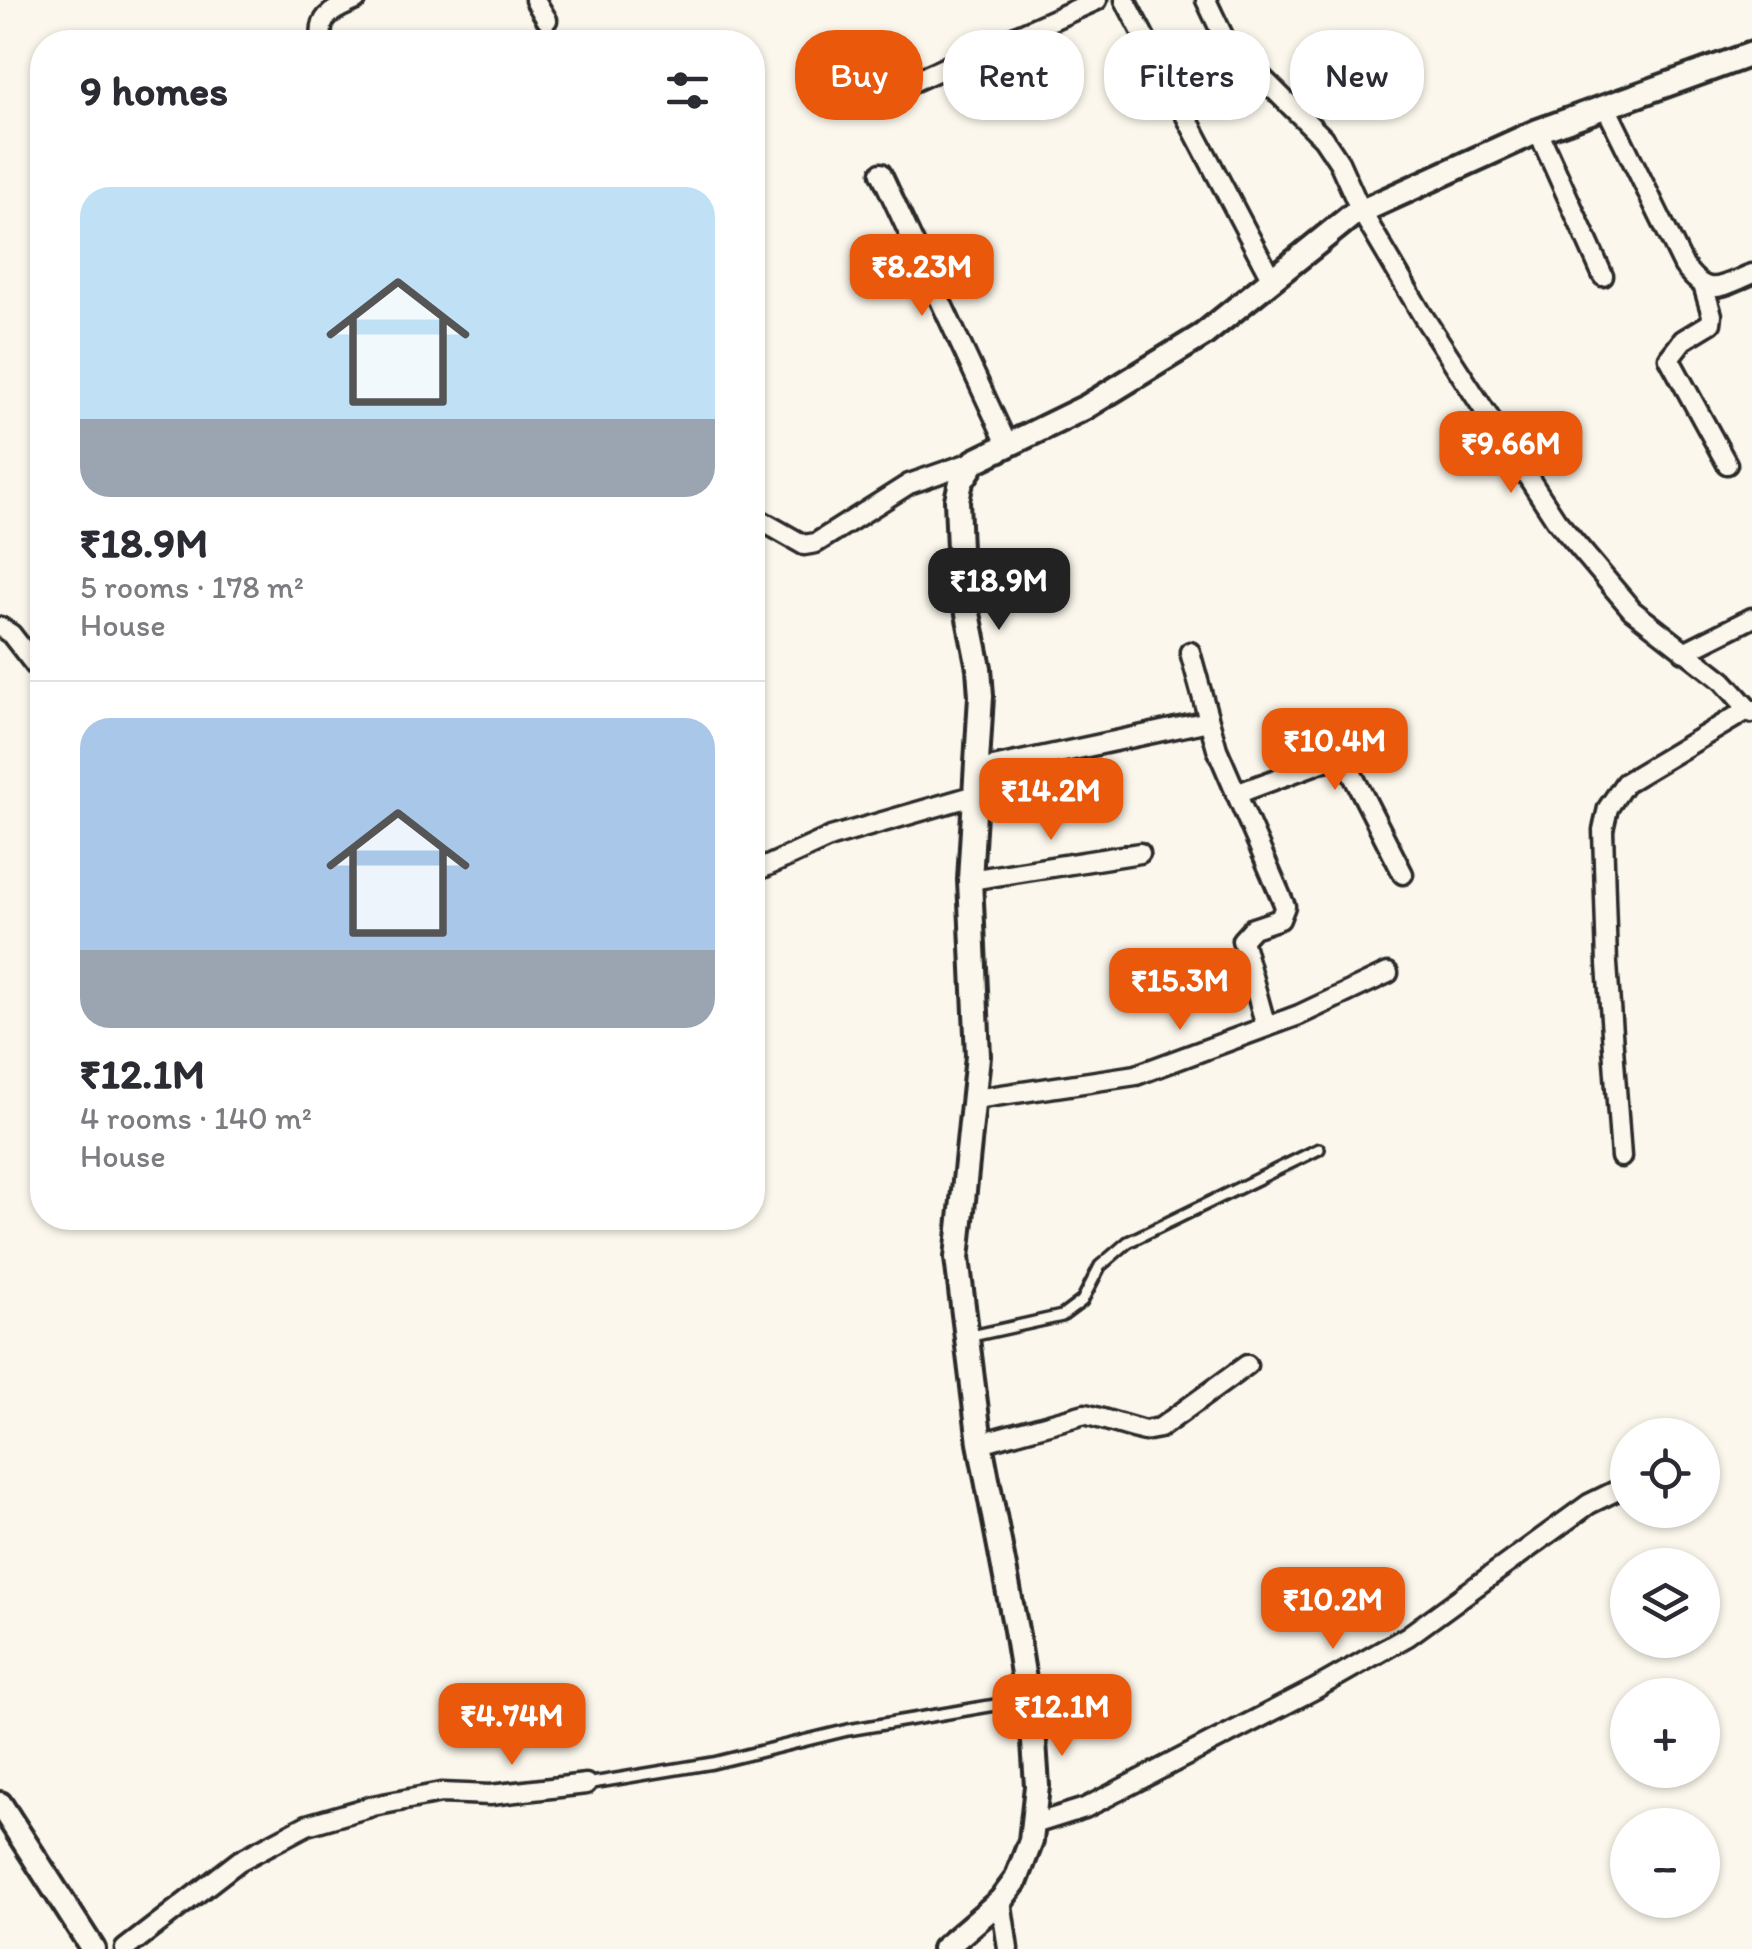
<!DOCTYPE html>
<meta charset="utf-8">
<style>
body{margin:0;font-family:Itim,sans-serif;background:#f7f7f7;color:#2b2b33;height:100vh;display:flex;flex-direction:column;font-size:38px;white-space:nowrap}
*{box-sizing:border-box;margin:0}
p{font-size:32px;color:#7c7c81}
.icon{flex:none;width:55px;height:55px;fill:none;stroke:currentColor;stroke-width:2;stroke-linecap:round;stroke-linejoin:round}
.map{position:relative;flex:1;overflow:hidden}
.side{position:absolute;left:30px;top:30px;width:735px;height:1200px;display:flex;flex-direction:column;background:#fff;border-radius:40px;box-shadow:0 2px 8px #0004}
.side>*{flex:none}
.top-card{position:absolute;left:795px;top:30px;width:805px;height:90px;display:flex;gap:20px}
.buttons{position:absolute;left:1610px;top:1418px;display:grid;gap:20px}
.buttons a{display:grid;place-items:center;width:110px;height:110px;border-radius:50%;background:#fff;box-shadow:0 2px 8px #0004;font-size:50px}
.price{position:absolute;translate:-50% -85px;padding:0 22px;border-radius:20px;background:#ea580c;color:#fff;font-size:32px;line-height:65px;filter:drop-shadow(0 2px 5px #0008)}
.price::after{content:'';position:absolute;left:50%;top:60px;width:30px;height:22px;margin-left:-15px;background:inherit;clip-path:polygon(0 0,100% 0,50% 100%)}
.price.current{background:#222;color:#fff}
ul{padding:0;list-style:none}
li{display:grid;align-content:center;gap:20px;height:530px;padding:0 50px}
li+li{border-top:2px solid #e1e1e2}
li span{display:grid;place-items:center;height:310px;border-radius:30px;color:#555}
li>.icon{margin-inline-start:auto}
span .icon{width:180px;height:180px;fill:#fffc;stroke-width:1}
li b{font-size:42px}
h2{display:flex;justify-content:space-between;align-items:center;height:120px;padding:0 50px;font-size:42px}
.tag{padding:0 35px;border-radius:40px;background:#fff;box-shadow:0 2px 8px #0004;font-size:35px;line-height:90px}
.tag.current{background:#ea580c;color:#fff}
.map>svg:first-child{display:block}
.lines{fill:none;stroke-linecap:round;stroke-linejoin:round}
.lane-casing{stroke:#2b2b2b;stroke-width:16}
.street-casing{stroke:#2b2b2b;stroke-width:25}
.secondary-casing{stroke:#2b2b2b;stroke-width:30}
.lane{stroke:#fbf7ec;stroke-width:9}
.street{stroke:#fbf7ec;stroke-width:18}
.secondary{stroke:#fbf7ec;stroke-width:22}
</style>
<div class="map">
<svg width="1752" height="1949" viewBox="0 0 1752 1949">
<rect width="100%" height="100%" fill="#fbf7ec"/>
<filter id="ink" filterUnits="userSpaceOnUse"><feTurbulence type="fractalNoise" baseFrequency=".01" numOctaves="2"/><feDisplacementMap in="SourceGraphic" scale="20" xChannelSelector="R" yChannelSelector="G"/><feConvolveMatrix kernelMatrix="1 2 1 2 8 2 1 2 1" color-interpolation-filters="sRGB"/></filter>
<g filter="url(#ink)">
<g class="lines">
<g class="lane-casing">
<path id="lane" d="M967 1337 1062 1316 1082 1301 1100 1266 1128 1242 1319 1149
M586 1784 713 1763 848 1730 1025 1700"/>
</g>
<g class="street-casing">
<path id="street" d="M535 0 547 20
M1125 0 1272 280
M1206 0 1226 42 1323 138 1339 162 1361 211 1423 316 1556 520 1632 610 1723 681 1752 713
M323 42C316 15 335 10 356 0
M910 83 1097 0
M1606 107 1684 266C1708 299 1719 287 1752 274
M1538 131 1603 276
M881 173 1007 444
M1704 288 1712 315 1711 323 1683 340 1669 358 1727 464
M752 521 760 520 804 545 816 543 909 484 975 461
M0 627 11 634 42 674
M1190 652 1217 749 1285 906 1280 919 1253 928 1242 940 1266 1027
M1684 652 1752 618
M979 770 1209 721
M1236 794 1338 756 1345 760 1403 874
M752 873 831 837 976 795
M970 880 1140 853
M975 1099 1136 1075 1299 1015 1388 973
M1621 1157 1607 964 1603 830 1608 808 1625 783 1749 709
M980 1443 1085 1414 1144 1431 1160 1428 1247 1365
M1034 1824 1085 1808 1315 1689 1408 1636 1589 1504 1628 1485
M1001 1900 1008 1949
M125 1949 239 1861 307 1825 373 1806 441 1793 490 1795 586 1784"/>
</g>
<g class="secondary-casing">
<path id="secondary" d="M0 1804 93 1949
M944 1949 1001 1900 1016 1880 1031 1841 1037 1786 1034 1742 1016 1630 980 1443 957 1258 978 1056 970 880 981 696 979 668 960 574 957 500 961 482 975 461 1086 407 1203 335 1351 216 1538 131 1752 54"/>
</g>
<use href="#lane" class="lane"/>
<use href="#street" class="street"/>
<use href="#secondary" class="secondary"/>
</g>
</g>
</svg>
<div class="buttons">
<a><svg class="icon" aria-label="locate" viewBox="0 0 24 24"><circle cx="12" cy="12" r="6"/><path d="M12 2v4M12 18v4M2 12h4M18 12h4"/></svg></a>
<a><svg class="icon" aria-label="layers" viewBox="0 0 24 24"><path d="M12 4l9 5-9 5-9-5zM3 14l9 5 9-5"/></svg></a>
<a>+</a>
<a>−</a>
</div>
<b class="price" style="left:922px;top:319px">₹8.23M</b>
<b class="price" style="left:1511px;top:496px">₹9.66M</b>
<b class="price current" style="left:999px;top:633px">₹18.9M</b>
<b class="price" style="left:1335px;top:793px">₹10.4M</b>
<b class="price" style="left:1051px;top:843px">₹14.2M</b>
<b class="price" style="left:1180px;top:1033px">₹15.3M</b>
<b class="price" style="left:1333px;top:1652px">₹10.2M</b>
<b class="price" style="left:1062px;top:1759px">₹12.1M</b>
<b class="price" style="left:512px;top:1768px">₹4.74M</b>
<div class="top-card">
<a class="tag current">Buy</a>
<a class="tag">Rent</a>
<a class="tag">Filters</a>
<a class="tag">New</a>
</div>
<section class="side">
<h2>9 homes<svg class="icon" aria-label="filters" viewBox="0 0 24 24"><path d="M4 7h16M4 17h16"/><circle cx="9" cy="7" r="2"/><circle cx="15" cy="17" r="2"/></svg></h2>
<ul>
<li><span style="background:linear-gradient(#bfe0f5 75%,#9aa5b1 0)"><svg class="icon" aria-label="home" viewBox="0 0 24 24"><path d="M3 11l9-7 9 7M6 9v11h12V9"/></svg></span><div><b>₹18.9M</b><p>5 rooms · 178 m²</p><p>House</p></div></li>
<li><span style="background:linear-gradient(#a9c7e8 75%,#9aa5b1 0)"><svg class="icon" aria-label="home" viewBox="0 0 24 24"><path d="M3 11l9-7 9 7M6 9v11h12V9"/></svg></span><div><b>₹12.1M</b><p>4 rooms · 140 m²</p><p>House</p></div></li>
</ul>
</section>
</div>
